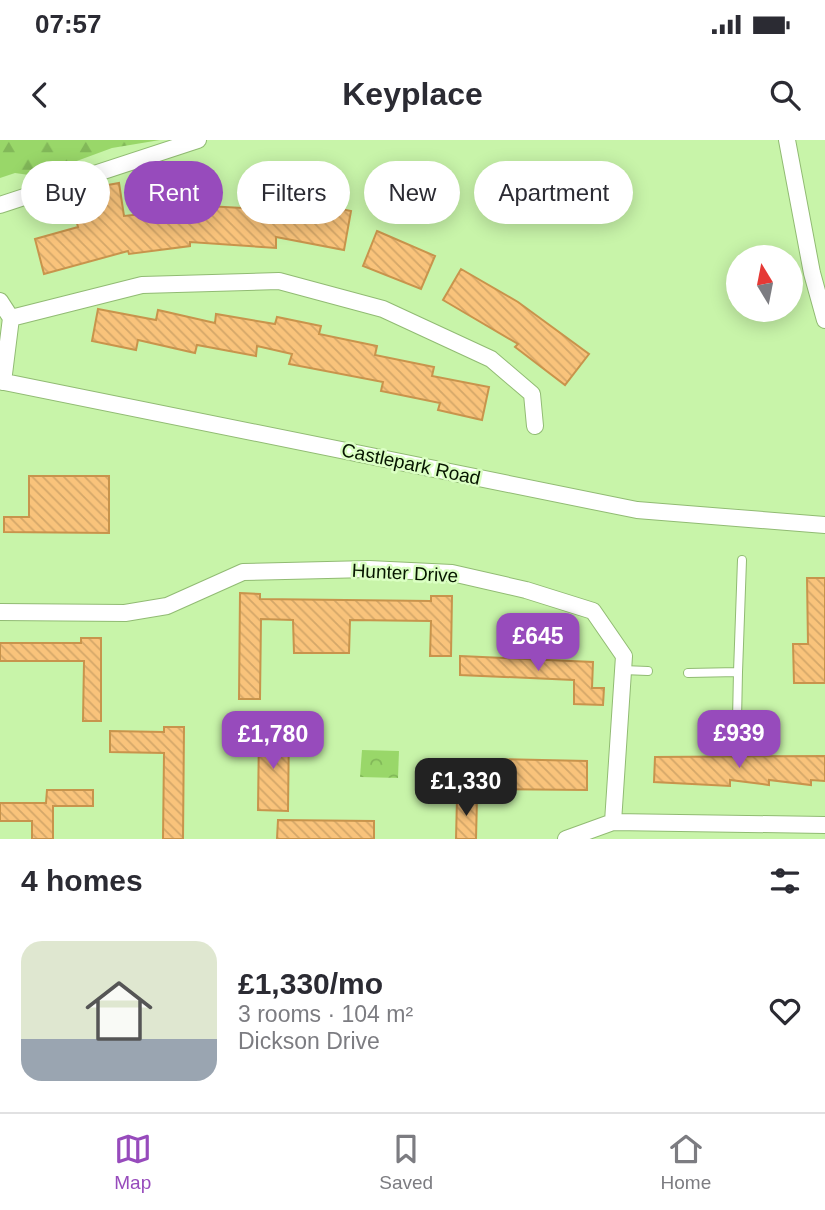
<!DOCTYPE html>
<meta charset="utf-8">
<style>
body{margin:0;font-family:Arial,sans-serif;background:#f2f2f3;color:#2b2b33;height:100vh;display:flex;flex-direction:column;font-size:26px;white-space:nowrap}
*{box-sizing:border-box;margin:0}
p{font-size:23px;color:#7c7c81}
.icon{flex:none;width:38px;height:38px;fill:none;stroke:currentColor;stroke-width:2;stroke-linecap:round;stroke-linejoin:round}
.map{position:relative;height:699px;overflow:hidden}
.drawer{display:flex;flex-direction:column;background:#fff;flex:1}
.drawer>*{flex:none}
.hud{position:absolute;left:21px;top:21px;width:784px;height:63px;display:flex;gap:14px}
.needle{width:46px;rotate:350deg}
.tools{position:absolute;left:726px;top:105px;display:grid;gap:14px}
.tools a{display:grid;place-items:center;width:77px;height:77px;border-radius:50%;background:#fff;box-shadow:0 4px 18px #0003;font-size:35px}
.price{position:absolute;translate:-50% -60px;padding:0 16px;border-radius:14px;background:#974bbc;color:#fff;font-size:23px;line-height:46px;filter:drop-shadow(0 2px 4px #0008)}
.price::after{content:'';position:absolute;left:50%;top:42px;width:21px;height:16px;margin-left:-10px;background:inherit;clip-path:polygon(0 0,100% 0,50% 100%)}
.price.active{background:#222;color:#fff}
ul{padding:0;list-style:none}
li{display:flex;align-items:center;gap:21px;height:175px;padding:0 21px}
li span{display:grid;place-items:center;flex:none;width:196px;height:140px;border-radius:21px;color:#555}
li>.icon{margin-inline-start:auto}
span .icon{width:84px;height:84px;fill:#fffc;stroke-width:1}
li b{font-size:30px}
h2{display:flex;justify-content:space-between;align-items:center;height:84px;padding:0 21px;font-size:30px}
.tag{padding:0 24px;border-radius:32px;background:#fff;box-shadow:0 4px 18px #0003;font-size:24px;line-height:63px}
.tag.active{background:#974bbc;color:#fff}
.status{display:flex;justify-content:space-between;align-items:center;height:49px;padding:0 35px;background:#fff;direction:ltr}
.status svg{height:19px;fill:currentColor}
header{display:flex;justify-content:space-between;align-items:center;height:91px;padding:0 21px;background:#fff;font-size:32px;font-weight:600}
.tab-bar{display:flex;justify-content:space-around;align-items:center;height:98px;border-top:2px solid #e1e1e2;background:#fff;font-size:19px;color:#7c7c81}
.tab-bar a{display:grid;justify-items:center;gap:4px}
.tab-bar .active{color:#974bbc}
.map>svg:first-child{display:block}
.forest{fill:url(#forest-firs)}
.park{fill:url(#park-crowns)}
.building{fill:url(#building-back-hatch);stroke:#c8944c;stroke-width:2}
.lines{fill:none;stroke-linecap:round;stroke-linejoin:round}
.lane-casing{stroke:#91bb73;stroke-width:10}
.street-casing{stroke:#91bb73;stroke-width:18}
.lane{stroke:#fff;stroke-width:8}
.street{stroke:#fff;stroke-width:16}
.labels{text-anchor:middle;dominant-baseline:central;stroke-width:5;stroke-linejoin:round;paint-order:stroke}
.street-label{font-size:19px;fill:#071600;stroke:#dbffc3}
</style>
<div class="status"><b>07:57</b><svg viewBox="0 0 49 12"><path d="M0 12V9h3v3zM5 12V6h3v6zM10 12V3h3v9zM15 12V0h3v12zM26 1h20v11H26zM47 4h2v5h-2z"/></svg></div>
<header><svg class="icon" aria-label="back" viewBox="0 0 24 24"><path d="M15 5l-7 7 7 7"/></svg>Keyplace<svg class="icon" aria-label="search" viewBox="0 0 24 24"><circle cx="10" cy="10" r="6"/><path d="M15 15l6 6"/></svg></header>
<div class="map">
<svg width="825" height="699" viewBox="0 0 825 699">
<defs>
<pattern id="forest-firs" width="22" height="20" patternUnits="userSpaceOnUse" patternTransform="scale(1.75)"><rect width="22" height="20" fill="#99d769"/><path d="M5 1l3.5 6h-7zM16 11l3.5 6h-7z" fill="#82b859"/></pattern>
<pattern id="park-crowns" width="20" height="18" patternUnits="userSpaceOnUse" patternTransform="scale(1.75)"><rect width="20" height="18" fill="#99d769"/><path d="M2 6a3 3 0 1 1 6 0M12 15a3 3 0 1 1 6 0" fill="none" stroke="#82b859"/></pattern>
<pattern id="building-back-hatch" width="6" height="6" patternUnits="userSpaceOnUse" patternTransform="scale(1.75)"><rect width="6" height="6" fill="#f9c37b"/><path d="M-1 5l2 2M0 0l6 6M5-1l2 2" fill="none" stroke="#d4a769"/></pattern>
</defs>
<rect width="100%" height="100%" fill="#c8f4a9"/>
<path class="forest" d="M0 0H160L112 8 36 36 15 33 0 38Z"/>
<path class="park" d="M362 610 399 611 398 638 360 637Z"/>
<path class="building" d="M119 43 124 76 190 69V65L293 71 295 60 351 71 344 110 276 97V108L190 102V106L129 114 128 111 44 134 35 99 78 87 74 72 91 68 86 49Z
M377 91 435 116 421 149 363 126Z
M461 129 518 162 589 214 565 245 515 207 518 204 443 160Z
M98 169 156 180 158 170 215 183 216 174 275 184 277 177 321 186 319 194 377 206 375 215 434 227 432 236 489 247 482 280 438 270 440 263 381 251 383 242 289 224 292 214 257 206 256 216 197 205 195 213 138 200 136 210 92 201Z
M29 336H109V393L4 392V377H29Z
M807 438H825V543H794L793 504H808Z
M240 453 260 454V459L431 461V456H452L451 516H430L431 481 350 480 349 513H294L293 480 261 479 260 559H239Z
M81 498H101V581H83L84 521H0V503H81Z
M460 516 593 522 592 548H604L603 565 574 564V540L460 535Z
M164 587H184L183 699H163L164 613 110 612V591L164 592Z
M259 590 289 591 288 671 258 670Z
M825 616V641L811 640V645L769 640V645L730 640V646L654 642 655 617Z
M492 619 587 621V650L491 649Z
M47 650H93V666H53V699H32V681H0V663H46Z
M457 658H477L476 699H456Z
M278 680 374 681V699H277Z"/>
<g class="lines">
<g class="lane-casing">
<path id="lane" d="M623 530 648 531
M688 533 738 532 742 420
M737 580 738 532"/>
</g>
<g class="street-casing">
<path id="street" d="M787 0 812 133 825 180
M0 65 198 0
M0 161 11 178
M0 241 637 370 825 385
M3 242 11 178 142 145 279 141 383 169 491 219 532 254 535 286
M0 472 125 473 167 466 243 432 369 429 452 433 526 450 593 471 624 516 613 682
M566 699 613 682 825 685"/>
</g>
<use href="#lane" class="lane"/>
<use href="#street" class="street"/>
</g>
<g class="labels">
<g class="street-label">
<text transform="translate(411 324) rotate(12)">Castlepark Road</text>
<text transform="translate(405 433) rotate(3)">Hunter Drive</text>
</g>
</g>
</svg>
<div class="tools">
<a><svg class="needle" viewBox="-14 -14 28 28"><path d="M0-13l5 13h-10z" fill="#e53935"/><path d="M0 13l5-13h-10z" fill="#7c7c81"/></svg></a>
</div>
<b class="price" style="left:538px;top:533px">£645</b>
<b class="price" style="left:739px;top:630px">£939</b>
<b class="price" style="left:273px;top:631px">£1,780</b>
<b class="price active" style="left:466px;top:678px">£1,330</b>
<div class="hud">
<a class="tag">Buy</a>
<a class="tag active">Rent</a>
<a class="tag">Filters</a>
<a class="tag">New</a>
<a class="tag">Apartment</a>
</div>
</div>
<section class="drawer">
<h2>4 homes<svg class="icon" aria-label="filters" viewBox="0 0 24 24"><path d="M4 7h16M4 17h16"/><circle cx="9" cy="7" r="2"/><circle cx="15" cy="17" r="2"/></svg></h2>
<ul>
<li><span style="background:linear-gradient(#dfe7d0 70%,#9aa5b1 0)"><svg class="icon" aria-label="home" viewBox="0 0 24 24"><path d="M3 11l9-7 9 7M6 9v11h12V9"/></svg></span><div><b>£1,330/mo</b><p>3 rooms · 104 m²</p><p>Dickson Drive</p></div><svg class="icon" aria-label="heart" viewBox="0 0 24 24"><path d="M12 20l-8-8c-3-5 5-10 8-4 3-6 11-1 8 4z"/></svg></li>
</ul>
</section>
<nav class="tab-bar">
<a class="active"><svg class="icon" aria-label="map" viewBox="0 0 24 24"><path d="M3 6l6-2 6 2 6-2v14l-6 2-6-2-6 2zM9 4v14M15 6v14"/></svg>Map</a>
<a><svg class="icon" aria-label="saved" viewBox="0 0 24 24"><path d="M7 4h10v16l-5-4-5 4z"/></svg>Saved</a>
<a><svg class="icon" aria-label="home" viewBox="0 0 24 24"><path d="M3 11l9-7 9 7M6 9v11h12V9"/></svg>Home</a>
</nav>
